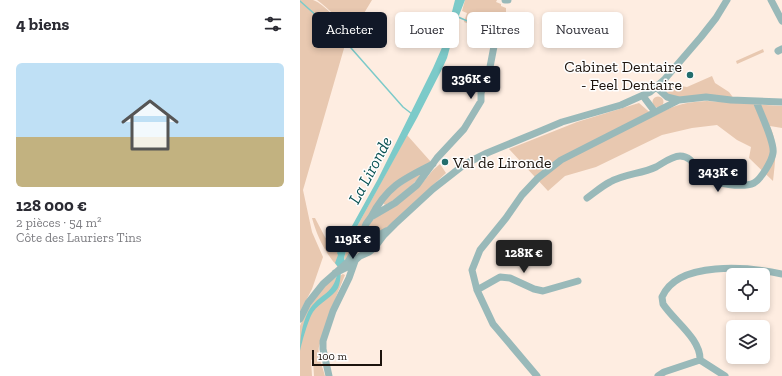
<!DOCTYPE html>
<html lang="fr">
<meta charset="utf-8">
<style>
body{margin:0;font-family:"Zilla Slab",serif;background:#f7f7f7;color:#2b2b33;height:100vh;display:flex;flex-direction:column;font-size:15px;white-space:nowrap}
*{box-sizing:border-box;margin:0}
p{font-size:13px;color:#7c7c81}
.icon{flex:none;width:22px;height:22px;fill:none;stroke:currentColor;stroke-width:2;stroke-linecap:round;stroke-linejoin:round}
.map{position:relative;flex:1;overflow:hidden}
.side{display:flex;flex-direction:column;background:#fff;width:300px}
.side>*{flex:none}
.hud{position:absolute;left:12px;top:12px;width:380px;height:36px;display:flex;gap:8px}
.fabs{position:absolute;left:426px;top:268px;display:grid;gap:8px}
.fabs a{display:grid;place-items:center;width:44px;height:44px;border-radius:6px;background:#fff;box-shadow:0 2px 6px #0003;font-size:20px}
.scale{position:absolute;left:12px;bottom:10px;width:70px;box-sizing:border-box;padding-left:4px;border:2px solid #1d140d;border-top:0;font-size:11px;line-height:14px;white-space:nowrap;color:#1d140d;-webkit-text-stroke:3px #fefefe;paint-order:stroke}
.price{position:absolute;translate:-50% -34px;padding:0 9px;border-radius:4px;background:#111827;color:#fff;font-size:13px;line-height:26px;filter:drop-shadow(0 1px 2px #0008)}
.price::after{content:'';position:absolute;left:50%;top:24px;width:12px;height:9px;margin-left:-6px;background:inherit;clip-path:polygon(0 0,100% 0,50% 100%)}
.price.current{background:#222;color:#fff}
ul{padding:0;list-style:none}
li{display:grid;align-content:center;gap:8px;height:212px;padding:0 16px}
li+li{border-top:1px solid #e1e1e2}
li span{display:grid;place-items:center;height:124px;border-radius:6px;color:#555}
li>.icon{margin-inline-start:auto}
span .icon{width:72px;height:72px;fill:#fffc;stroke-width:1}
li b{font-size:17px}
h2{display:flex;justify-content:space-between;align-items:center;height:48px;padding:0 16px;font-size:17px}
.pill{padding:0 14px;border-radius:6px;background:#fff;box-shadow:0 2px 6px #0003;font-size:14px;line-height:36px}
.pill.current{background:#111827;color:#fff}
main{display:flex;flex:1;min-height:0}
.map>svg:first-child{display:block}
.green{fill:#e8c8b0}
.water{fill:#7ccac9}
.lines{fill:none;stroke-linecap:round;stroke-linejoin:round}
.stream{stroke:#7ccac9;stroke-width:1.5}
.minor{stroke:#99b9b9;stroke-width:7}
.poi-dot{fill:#226d6d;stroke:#fefefe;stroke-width:1.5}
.labels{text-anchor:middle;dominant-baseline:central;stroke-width:3;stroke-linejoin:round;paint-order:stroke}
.poi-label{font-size:16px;fill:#1d140d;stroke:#fefefe;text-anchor:end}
.water-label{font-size:17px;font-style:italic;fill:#085051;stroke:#fefefe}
</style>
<main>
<section class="side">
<h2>4 biens<svg class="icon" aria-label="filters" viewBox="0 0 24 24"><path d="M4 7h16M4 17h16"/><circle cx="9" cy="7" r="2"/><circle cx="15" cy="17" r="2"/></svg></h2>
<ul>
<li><span style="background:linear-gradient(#bfe0f5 60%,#c2b280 0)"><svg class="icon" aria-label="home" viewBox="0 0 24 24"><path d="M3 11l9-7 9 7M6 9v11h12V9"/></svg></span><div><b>128 000 €</b><p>2 pièces · 54 m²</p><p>Côte des Lauriers Tins</p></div></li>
</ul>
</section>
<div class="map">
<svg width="482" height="376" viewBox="0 0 482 376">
<rect width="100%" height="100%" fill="#feede1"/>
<path class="green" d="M0 0C4 0 10 0 13 0 25 4 44 26 47 38L3 190 12 232 23 257 12 289 0 312Z
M17 0H72L49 38C43 21 31 11 17 0Z
M165 0H197L196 2 201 4V6L206 8V30L192 29V33L164 22 167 13 162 11Z
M463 49 464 52 437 64 436 61Z
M412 76 415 83 429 92 435 100 401 94V96L382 98 369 96 364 89 366 84 387 87Z
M352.5 102a5.5 5.5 0 1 1 11 0a5.5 5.5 0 1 1-11 0Z
M407 101 482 106V128L470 126C478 143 475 163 473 181L449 158 451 147 437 140 417 125 392 128 362 135 296 167 265 176 248 191 209 149 277 122 339 103 354 116C373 105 386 102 407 101Z
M107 135 131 162 92 185 47 263 44 258 49 241Z
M140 164 146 173 83 232C76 233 72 235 68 229L70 222 124 181 133 170Z
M119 173 122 174 121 176 98 198 85 205 83 203 86 196Z
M12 218H15L25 237 32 246H36L40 244 42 264 38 267C25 253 17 236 12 218Z
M71 239 75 243 71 248 62 252 58 249 61 242Z
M43 274 45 275 36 297 22 340C14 351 22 364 25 376H14L13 359 11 360 12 376H0V326C4 316 18 290 27 283 31 280 38 277 43 274Z"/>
<path class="water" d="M155 0H165L158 18 147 58 142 69 117 118 49 241 44 258 45 261C39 268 42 279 38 288 32 298 20 302 13 312 8 320 2 342 0 351 0 337 2 325 8 312 19 292 36 296 38 267L35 263 38 255 37 253 78 179 133 68 144 43Z"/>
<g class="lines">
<path class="stream" d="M0 1 45 41
M158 17 191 31
M51 48 103 107 112 114"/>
<path class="minor" d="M205 0H208
M471 0 482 21
M478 51 482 49
M356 87 367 97 379 100
M343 96 355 112
M133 164C103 179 87 186 71 217L95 203 117 185 137 158 164 129 181 101V93L190 67 195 41 199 36
M287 198C294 193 302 186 310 182 324 174 341 174 356 167 363 163 372 156 380 156 394 156 395 171 404 177 414 184 443 188 454 183 461 179 472 161 473 153 475 143 460 112 456 101
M60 240 66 224 71 217
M35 273 49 266 60 256 69 252 75 247 84 235 95 224 133 189 165 164 187 153 243 130 262 122 321 105 350 92 364 80 401 37 416 18 427 0
M177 290 200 277 210 278 234 289 243 291 278 281
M0 319 8 303 23 284 48 262 60 240 65 237 79 235 86 231
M400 360C401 339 374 321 363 304L362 297C378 260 449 267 482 274
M400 360 425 376
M29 376 23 349V341L33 311 49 278 55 261
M237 376 193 324 177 290 172 270 180 250 206 218 222 195 238 178 261 160 379 100 406 97 431 100 482 102
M358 376 364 372 400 360"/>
</g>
<g class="poi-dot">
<circle cx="390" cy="75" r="4"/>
<circle cx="145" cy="162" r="4"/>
</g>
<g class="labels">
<g class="poi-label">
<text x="382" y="66">Cabinet Dentaire<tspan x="382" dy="18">- Feel Dentaire</tspan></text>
<text x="153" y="162" text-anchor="start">Val de Lironde</text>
</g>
<g class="water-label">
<text transform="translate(70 170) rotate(-62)">La Lironde</text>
</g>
</g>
</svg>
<div class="fabs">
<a><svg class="icon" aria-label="locate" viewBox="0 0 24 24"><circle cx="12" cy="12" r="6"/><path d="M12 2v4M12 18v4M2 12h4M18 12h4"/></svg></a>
<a><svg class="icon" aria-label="layers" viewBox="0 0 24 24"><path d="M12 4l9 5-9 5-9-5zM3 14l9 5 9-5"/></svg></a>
</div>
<div class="scale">100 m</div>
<b class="price" style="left:171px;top:100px">336K €</b>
<b class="price" style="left:418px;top:193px">343K €</b>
<b class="price" style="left:53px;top:260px">119K €</b>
<b class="price current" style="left:224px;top:274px">128K €</b>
<div class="hud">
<a class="pill current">Acheter</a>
<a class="pill">Louer</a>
<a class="pill">Filtres</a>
<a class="pill">Nouveau</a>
</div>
</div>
</main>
